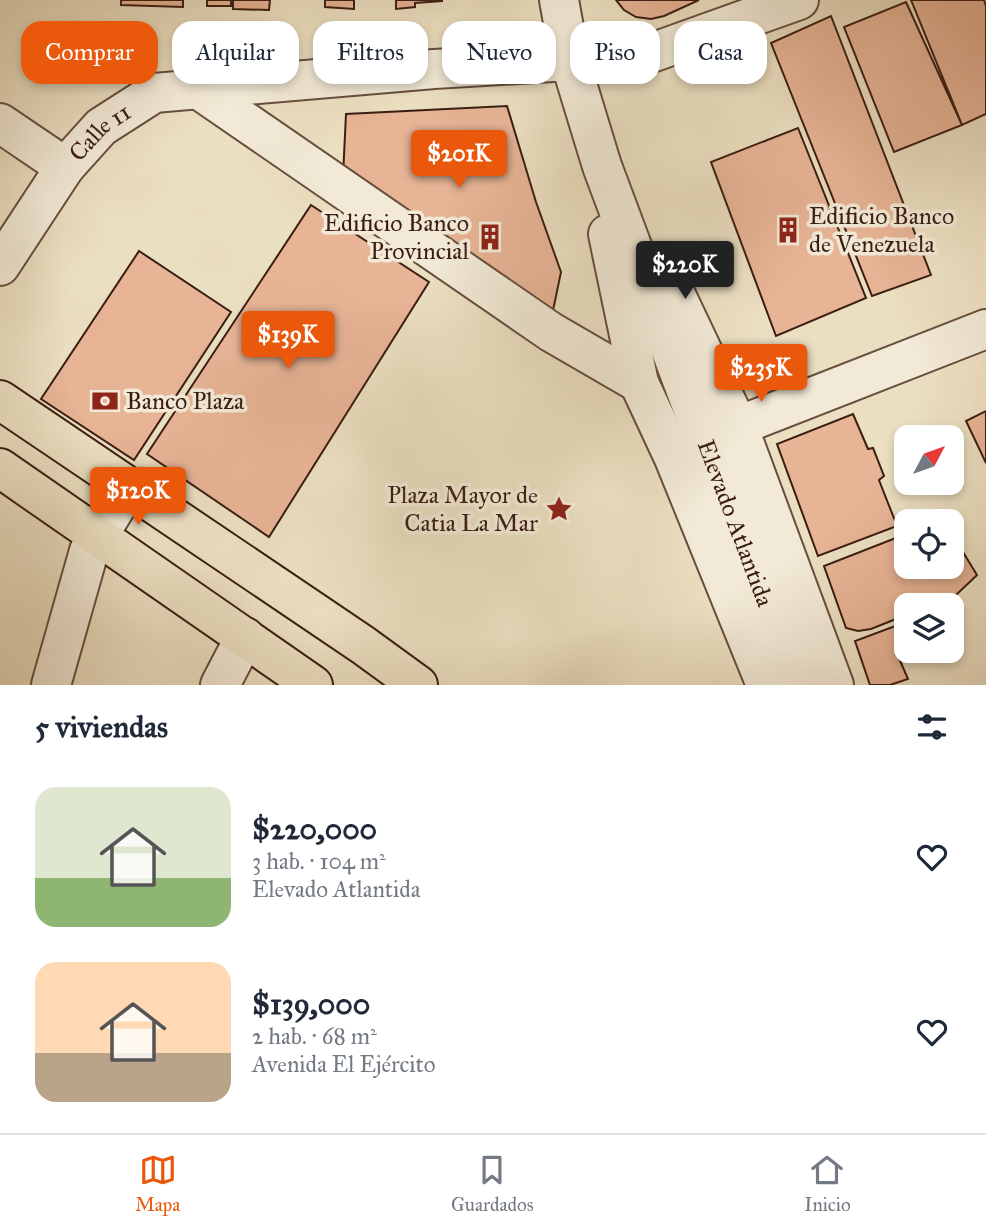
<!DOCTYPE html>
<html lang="es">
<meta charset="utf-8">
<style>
body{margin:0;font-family:"IM FELL Great Primer",serif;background:#f2f2f3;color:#1f2937;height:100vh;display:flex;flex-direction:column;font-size:26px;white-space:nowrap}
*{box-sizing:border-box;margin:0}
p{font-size:23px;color:#747a83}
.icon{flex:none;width:38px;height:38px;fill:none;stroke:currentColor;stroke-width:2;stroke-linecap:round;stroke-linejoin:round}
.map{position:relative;height:685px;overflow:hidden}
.sheet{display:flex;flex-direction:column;background:#fff;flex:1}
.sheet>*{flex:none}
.hud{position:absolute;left:21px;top:21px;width:945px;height:63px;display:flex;gap:14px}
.needle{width:46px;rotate:49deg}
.buttons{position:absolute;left:894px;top:425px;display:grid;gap:14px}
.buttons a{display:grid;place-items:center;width:70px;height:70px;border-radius:14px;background:#fff;box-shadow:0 4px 10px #0003;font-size:35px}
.price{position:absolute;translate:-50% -60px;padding:0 16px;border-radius:7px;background:#ea580c;color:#fff;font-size:23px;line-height:46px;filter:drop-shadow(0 2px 4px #0008)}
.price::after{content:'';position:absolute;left:50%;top:42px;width:21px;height:16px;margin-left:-10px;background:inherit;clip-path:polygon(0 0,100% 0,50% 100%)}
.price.on{background:#222;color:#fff}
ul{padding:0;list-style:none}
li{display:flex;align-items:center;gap:21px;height:175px;padding:0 35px}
li span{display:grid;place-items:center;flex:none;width:196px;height:140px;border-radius:21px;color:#555}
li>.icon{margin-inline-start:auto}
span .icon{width:84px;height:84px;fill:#fffc;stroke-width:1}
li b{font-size:30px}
h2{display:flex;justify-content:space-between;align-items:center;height:84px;padding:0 35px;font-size:30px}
.pill{padding:0 24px;border-radius:21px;background:#fff;box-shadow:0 4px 10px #0003;font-size:24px;line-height:63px}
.pill.on{background:#ea580c;color:#fff}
.tabs{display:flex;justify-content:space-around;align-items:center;height:98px;border-top:2px solid #e0e1e3;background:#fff;font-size:19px;color:#747a83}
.tabs a{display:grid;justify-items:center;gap:4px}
.tabs .on{color:#ea580c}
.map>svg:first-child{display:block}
.building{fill:#e7b496;stroke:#3b1d12;stroke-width:2}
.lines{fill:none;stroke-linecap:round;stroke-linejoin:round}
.minor-casing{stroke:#674e3e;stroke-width:42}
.major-casing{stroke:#3b1d12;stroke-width:42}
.minor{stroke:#f2ead7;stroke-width:38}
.major{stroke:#ebdfc1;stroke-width:38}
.labels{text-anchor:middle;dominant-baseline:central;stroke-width:7;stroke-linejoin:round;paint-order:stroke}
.street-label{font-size:24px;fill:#3b1d12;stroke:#f2ead7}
.poi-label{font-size:24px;fill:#3b1d12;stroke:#f2ead7;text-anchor:start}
</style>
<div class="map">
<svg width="986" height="685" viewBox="0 0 986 685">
<rect width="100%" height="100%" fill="#ebdfc1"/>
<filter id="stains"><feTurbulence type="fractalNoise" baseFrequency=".00286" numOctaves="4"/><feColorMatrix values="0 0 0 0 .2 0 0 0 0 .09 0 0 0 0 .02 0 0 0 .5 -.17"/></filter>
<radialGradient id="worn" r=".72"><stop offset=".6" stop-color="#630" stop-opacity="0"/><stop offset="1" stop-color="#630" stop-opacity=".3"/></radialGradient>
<path class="building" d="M121 0H183V7L121 5Z
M207 0H231V6H207Z
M233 0H270L269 10 233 9Z
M325 0H354V9L325 7Z
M396 0H442V1L415 3V7L396 9Z
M616 0H699L664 16 651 19 636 17 624 10Z
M911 0H984L986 6V114L962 125Z
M906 2 962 125 894 152 844 27Z
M831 16 931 275 872 296 771 43Z
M507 106 536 202 561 272 551 320 343 176 346 114Z
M798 128 866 298 776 336 711 162Z
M311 205 429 282 269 537 147 454Z
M139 251 231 312 134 460 41 399Z
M986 411V463L966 421Z
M853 414 868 449 873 448 884 476 879 480 897 526 818 556 777 444Z
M906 534V567H952V534L977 575 955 596 930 606H906V615L871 629 858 631 846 628 824 566Z
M906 622V651H909L898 656 908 679 890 685H870L855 641Z"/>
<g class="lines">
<g class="minor-casing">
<g id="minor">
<path id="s1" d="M559 0 570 61 602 166 796 685"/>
<path d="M195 87 551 332 639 383"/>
<path d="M0 123 65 167"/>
<path d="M608 234 639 383 674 458 766 685"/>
<path id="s2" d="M0 266 65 167 101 127 154 93 434 69 570 61 654 52 799 0"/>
<path d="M673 289 738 426 834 685"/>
<path d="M738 426 986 329"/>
<path d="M51 685 89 551 128 487"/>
<path d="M220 685 245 637"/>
</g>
</g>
<g class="major-casing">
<path id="major" d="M0 400 363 645 418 685
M0 468 313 685"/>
</g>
<use href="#minor" class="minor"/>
<use href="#major" class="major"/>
</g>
<defs>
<g id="building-bare" transform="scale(2.1)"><path d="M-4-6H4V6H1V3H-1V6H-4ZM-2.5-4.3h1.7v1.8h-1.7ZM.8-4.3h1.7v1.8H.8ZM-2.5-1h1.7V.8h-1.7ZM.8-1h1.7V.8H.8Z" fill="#8f2418" stroke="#f2ead7" stroke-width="2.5" paint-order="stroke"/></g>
<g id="bank-bare" transform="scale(2.1)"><path d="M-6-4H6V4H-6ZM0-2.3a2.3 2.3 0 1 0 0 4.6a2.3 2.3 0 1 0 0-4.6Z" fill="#8f2418" stroke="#f2ead7" stroke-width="2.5" paint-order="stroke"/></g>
<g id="sight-bare" transform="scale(2.1)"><path d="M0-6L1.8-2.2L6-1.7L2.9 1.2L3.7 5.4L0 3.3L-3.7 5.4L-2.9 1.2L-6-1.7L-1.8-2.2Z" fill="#8f2418" stroke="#f2ead7" stroke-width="2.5" paint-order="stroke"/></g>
</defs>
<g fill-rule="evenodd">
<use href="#building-bare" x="788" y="230"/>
<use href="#building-bare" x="490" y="237"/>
<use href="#bank-bare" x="105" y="401"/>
<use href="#sight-bare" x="559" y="509"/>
</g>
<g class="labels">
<g class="street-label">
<text stroke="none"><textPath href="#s2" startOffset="168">Calle 11</textPath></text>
<text stroke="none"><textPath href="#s1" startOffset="553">Elevado Atlantida</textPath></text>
</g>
<g class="poi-label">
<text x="809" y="216">Edificio Banco<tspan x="809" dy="28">de Venezuela</tspan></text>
<text x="469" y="223" text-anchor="end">Edificio Banco<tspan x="469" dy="28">Provincial</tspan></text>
<text x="126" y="401">Banco Plaza</text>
<text x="538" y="495" text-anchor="end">Plaza Mayor de<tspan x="538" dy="28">Catia La Mar</tspan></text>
</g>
</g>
<rect width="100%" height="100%" filter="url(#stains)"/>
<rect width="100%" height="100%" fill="url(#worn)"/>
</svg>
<div class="buttons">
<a><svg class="needle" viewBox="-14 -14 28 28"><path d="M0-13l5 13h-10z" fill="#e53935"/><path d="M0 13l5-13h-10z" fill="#747a83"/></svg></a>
<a><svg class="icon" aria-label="locate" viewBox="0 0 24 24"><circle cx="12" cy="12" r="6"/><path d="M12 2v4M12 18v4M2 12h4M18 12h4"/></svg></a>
<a><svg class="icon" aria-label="layers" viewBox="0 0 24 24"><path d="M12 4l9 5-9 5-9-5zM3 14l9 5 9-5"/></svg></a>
</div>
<b class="price" style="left:459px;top:190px">$201K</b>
<b class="price on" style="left:685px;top:301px">$220K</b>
<b class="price" style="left:288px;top:371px">$139K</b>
<b class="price" style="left:761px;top:404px">$235K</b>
<b class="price" style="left:138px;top:527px">$120K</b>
<div class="hud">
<a class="pill on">Comprar</a>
<a class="pill">Alquilar</a>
<a class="pill">Filtros</a>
<a class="pill">Nuevo</a>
<a class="pill">Piso</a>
<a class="pill">Casa</a>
</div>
</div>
<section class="sheet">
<h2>5 viviendas<svg class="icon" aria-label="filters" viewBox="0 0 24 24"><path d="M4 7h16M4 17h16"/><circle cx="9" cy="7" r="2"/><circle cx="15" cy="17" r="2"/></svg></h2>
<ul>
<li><span style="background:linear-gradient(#dfe7d0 65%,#8fb573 0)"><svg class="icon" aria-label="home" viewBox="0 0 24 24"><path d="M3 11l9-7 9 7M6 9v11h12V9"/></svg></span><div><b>$220,000</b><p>3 hab. · 104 m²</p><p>Elevado Atlantida</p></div><svg class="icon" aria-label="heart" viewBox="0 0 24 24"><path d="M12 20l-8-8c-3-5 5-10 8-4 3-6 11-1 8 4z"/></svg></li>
<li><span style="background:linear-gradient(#ffd9b3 65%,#b9a48a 0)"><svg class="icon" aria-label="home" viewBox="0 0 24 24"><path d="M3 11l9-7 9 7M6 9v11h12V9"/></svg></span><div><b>$139,000</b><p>2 hab. · 68 m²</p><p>Avenida El Ejército</p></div><svg class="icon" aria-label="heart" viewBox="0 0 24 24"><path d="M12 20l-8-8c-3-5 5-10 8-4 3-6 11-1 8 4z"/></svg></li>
</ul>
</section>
<nav class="tabs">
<a class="on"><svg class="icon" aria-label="map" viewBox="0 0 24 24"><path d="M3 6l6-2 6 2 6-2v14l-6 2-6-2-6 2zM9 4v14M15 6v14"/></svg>Mapa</a>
<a><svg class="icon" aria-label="saved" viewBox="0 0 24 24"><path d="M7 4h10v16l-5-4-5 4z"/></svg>Guardados</a>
<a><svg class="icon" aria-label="home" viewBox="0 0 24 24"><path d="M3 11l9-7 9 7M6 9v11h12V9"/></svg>Inicio</a>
</nav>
